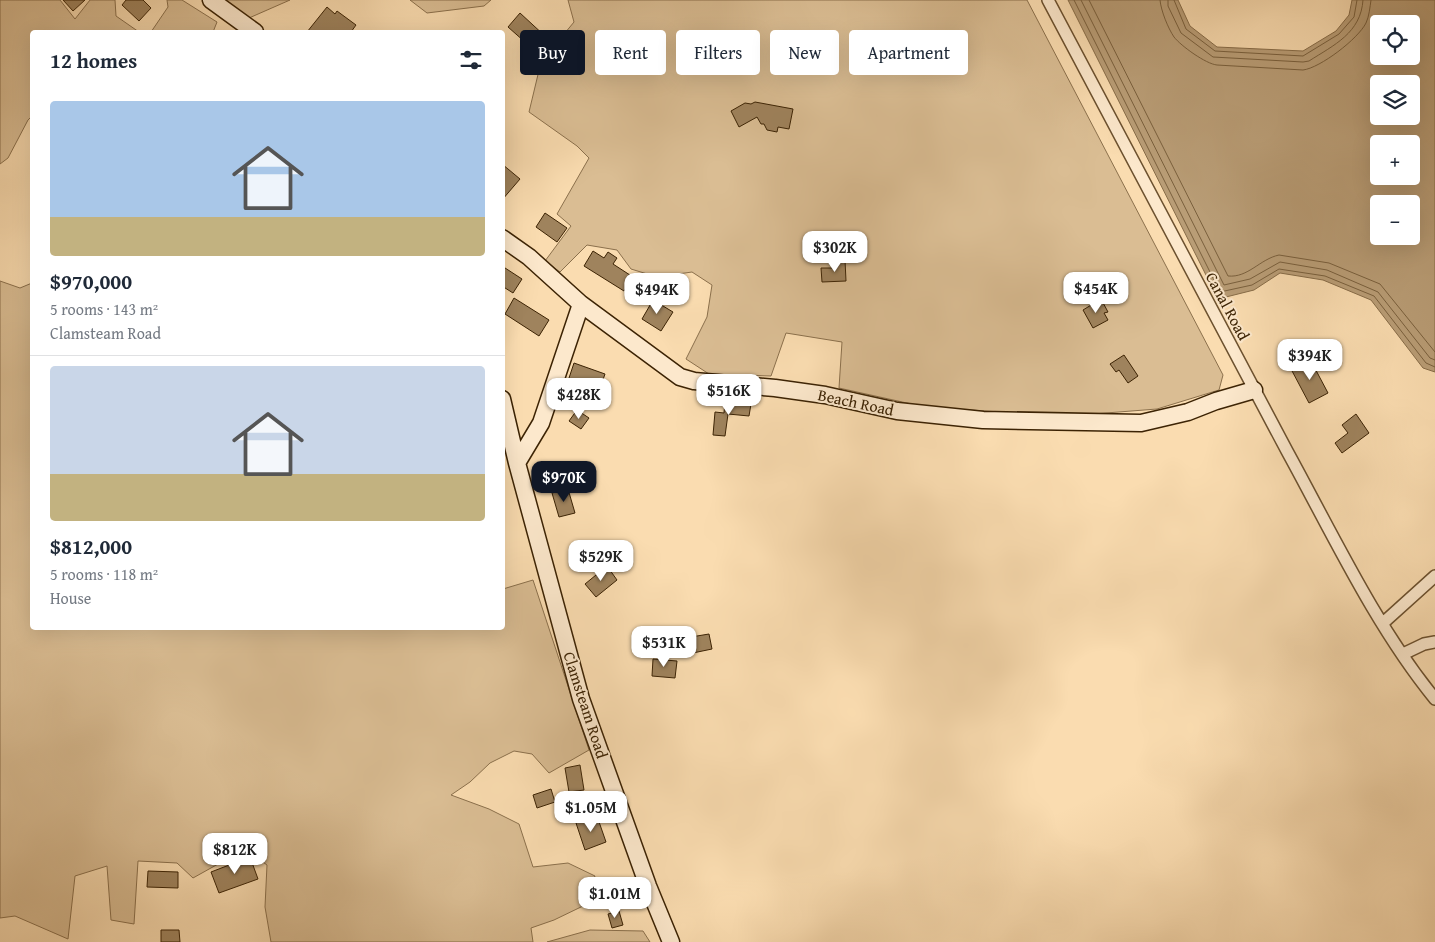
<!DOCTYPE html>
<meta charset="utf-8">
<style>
body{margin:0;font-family:"Gentium Book Plus",serif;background:#f2f2f3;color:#1f2937;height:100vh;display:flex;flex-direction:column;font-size:19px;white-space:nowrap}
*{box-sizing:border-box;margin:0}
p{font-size:16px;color:#747a83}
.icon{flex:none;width:28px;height:28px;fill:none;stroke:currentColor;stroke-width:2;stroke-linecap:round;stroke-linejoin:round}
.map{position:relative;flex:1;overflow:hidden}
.panel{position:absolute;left:30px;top:30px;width:475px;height:600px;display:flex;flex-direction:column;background:#fff;border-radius:5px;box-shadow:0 5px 20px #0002}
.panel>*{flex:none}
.hud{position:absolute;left:520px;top:30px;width:475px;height:45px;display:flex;gap:10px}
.fabs{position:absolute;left:1370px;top:15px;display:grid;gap:10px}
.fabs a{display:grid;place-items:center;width:50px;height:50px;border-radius:5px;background:#fff;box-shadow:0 5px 20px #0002;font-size:25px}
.price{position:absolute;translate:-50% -42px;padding:0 11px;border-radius:10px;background:#fff;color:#222;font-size:16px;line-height:32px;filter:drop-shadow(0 1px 2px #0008)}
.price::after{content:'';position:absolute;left:50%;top:30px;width:15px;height:11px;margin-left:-8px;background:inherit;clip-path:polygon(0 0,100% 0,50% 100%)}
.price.active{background:#111827;color:#fff}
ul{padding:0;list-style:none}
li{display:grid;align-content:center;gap:10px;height:265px;padding:0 20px}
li+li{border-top:1px solid #e0e1e3}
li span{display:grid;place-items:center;height:155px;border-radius:5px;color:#555}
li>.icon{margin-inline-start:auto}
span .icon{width:90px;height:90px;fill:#fffc;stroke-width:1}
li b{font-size:21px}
h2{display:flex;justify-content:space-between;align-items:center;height:60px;padding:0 20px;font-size:21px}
.chip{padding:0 18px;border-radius:5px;background:#fff;box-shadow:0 5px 20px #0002;font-size:18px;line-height:45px}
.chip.active{background:#111827;color:#fff}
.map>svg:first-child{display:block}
.green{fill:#dabd93;stroke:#8b704c}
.water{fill:#b99d76;stroke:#876c48;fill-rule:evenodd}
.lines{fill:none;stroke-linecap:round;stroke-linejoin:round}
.shore{stroke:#7a603d;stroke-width:1}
.building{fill:#9f835d;stroke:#3c2304}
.street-casing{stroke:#6c512f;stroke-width:14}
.secondary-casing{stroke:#3c2304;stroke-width:19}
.street{stroke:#fce8cc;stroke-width:11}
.secondary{stroke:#fce8cc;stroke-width:16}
.labels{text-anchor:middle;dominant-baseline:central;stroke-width:4;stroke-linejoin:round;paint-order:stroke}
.street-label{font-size:16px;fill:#3c2304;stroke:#fce8cc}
</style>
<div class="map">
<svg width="1435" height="942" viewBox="0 0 1435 942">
<rect width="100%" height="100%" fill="#fadcb0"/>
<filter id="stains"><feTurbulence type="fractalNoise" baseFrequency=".004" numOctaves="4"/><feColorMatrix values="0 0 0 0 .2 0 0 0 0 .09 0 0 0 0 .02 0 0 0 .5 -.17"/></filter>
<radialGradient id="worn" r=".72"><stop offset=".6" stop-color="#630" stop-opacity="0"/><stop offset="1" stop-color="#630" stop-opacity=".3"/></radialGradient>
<path class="green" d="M0 0H60L75 19 90 0H115L116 16 139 32H32V116L28 120 8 158 0 164Z
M167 0H182L217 22 213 32H183L181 31 179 32H151L168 7Z
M221 0H290L249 18Z
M410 0H491L484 6 427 13Z
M568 0H1027L1223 375 1219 390 1157 409 1093 414 1016 413 925 407 839 388 842 342 786 333 771 376 709 374 686 359 707 317 712 285 692 272 657 277 631 269 617 250 587 245 560 272 545 261 571 226 557 214 589 158 577 146 529 112 541 62 574 22Z
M0 281 20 288 32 283V628H502L503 589 533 580 589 750 549 773 532 754 514 751 490 763 470 782 451 795 489 809 519 824 533 867 568 863 595 876 583 906 554 920 531 928 533 942H271L265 907 267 865 245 849 193 878 177 863 138 861 134 924 111 920 107 866 75 876 68 939 15 916 0 918Z
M590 930 643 931 650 942H547Z"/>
<path class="water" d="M1068 0H1178L1190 26 1217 47 1303 51 1336 31 1349 15 1352 0H1435V372L1423 368 1371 300 1323 280 1280 273 1254 290 1218 299ZM1379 24H1411V56H1379ZM1379 84H1411V116H1379ZM1379 144H1411V176H1379ZM1379 204H1411V236H1379Z"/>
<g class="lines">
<path class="shore" d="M1074 0 1220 292 1252 285 1279 269 1325 276 1374 296 1426 363 1435 367
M1081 0 1224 285 1250 279 1280 262 1327 270 1378 292 1430 358 1435 360
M1089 0 1228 276C1248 278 1260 259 1279 255L1329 263 1380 284 1435 352
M1160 0C1161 11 1168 28 1174 37 1181 46 1206 64 1217 65L1303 70C1320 68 1358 39 1366 23 1369 17 1370 7 1371 0
M1168 0V6L1181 33 1213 57 1303 62 1309 61C1334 45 1361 33 1363 0
M1174 0 1186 29 1215 51 1303 56 1339 34 1354 17 1357 0"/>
</g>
<path class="building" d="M63 0H85L73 11Z
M126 0H143L151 8 139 21 122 5Z
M327 7 335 14 337 11 356 25 351 32H307Z
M520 13 546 37 534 50 508 27Z
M755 102 793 109 789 129 778 127 777 132 767 130 764 124H761L757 117 739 127 731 111 745 103 751 104Z
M502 164 520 179 502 200Z
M545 213 567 228 557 242 536 227Z
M593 251 604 258 608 252 617 258 613 264 633 277 624 291 584 266Z
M836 260H845L846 281 822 282 821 268H836Z
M502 266 522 279 513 293 502 286Z
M514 298 549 320 539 336 505 314Z
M1101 299 1108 312 1104 313 1108 320 1093 328 1083 310Z
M653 300 673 312 661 331 642 319Z
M1124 355 1138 376 1128 383 1119 370 1116 372 1110 364Z
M1310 359 1328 393 1309 403 1291 369Z
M574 363 605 374 599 391 568 381Z
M725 401 751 404 749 416 728 414 725 436 713 435 715 412 724 413Z
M577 410 589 418 581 429 569 421Z
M1356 414 1369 433 1342 453 1335 443 1348 433 1342 425Z
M568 489 575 513 559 517 552 493Z
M607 566 617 580 596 597 585 584Z
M709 634 712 649 688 654 685 638Z
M653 659 677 661 675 678 652 676Z
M580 765 584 790 569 792 565 768Z
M551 789 555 802 537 808 533 795Z
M597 816 606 842 585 850 576 823Z
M250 857 258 879 219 893 211 872Z
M148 871 178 872V888L147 887Z
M619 878 625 902 609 906 603 883Z
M619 911 623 925 612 928 608 914Z
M161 930H179L180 942H161Z"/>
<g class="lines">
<g class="street-casing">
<path id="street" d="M1048 0C1127 150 1206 301 1287 451 1332 533 1376 627 1435 699
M1383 623 1435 576
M1403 654 1424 644 1435 642"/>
</g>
<g class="secondary-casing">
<path id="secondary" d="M211 0 255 32
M502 238 529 257 581 304 680 377 694 381 775 388 825 395 897 411 983 420 1141 423 1188 412 1216 401 1254 390
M581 304 541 423 517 463 581 699 648 886 671 942
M502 399 517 463"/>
</g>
<use href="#street" class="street"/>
<use href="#secondary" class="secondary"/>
</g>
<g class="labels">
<g class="street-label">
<text transform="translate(1228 306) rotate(62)">Canal Road</text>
<text transform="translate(856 402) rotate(12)">Beach Road</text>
<text transform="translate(586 705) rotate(72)">Clamsteam Road</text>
</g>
</g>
<rect width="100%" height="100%" filter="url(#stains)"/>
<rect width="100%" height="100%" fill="url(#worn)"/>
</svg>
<div class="fabs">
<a><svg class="icon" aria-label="locate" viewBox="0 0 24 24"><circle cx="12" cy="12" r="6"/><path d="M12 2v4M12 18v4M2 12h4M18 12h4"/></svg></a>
<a><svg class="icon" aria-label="layers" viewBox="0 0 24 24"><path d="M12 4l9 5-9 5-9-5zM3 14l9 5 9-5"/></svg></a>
<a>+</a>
<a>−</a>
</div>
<b class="price" style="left:835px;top:273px">$302K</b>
<b class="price" style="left:1096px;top:314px">$454K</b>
<b class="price" style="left:657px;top:315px">$494K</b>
<b class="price" style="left:1310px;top:381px">$394K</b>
<b class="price" style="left:729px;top:416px">$516K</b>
<b class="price" style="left:579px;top:420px">$428K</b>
<b class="price active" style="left:564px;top:503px">$970K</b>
<b class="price" style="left:601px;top:582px">$529K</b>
<b class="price" style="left:664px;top:668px">$531K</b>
<b class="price" style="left:591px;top:833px">$1.05M</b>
<b class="price" style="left:235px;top:875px">$812K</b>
<b class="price" style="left:615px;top:919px">$1.01M</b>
<div class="hud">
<a class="chip active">Buy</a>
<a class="chip">Rent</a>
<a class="chip">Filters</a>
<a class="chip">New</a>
<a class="chip">Apartment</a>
</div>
<section class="panel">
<h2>12 homes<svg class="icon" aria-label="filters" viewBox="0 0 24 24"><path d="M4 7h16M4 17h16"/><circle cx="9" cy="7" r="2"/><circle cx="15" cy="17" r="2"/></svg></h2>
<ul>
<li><span style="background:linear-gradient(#a9c7e8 75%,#c2b280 0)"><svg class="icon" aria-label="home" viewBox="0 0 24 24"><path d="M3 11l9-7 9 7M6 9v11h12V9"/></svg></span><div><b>$970,000</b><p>5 rooms · 143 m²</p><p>Clamsteam Road</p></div></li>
<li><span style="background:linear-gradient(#c9d6e8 70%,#c2b280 0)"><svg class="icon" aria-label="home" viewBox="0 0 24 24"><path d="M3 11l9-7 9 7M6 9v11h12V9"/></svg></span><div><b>$812,000</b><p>5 rooms · 118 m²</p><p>House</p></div></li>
</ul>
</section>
</div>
